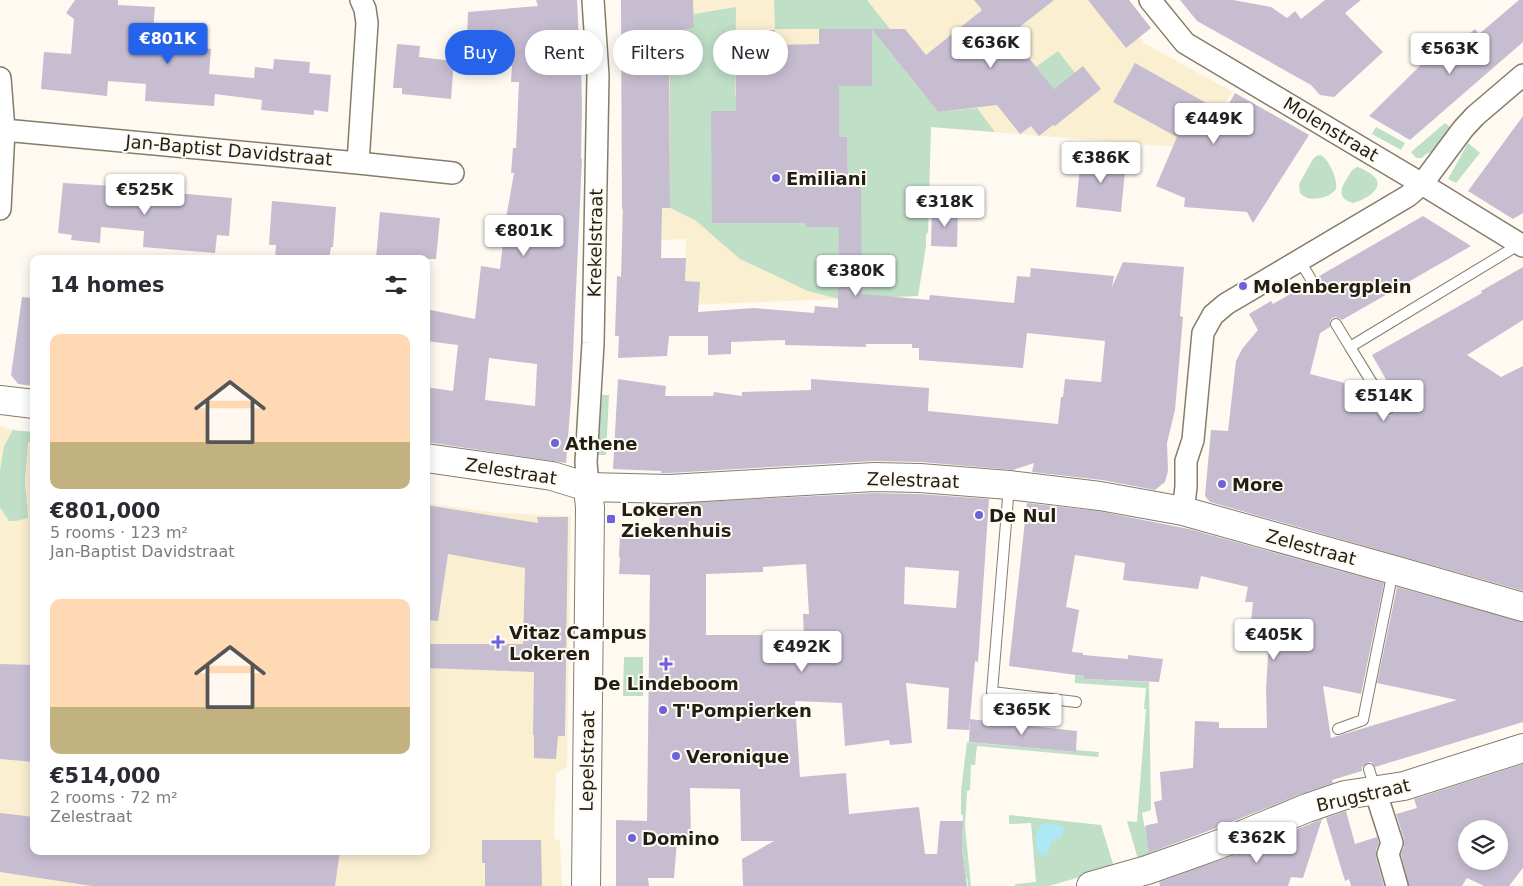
<!DOCTYPE html>
<meta charset="utf-8">
<style>
body{margin:0;font-family:"DejaVu Sans",sans-serif;background:#f2f2f3;color:#2b2b33;height:100vh;display:flex;flex-direction:column;font-size:19px;white-space:nowrap}
*{box-sizing:border-box;margin:0}
p{font-size:16px;color:#7c7c81}
.icon{flex:none;width:28px;height:28px;fill:none;stroke:currentColor;stroke-width:2;stroke-linecap:round;stroke-linejoin:round}
.map{position:relative;flex:1;overflow:hidden}
.drawer{position:absolute;left:30px;top:255px;width:400px;height:600px;display:flex;flex-direction:column;background:#fff;border-radius:10px;box-shadow:0 2px 12px #0003}
.drawer>*{flex:none}
.hud{position:absolute;left:445px;top:30px;width:475px;height:45px;display:flex;gap:10px}
.tools{position:absolute;left:1458px;top:820px;display:grid;gap:10px}
.tools a{display:grid;place-items:center;width:50px;height:50px;border-radius:50%;background:#fff;box-shadow:0 2px 12px #0003;font-size:25px}
.price{position:absolute;translate:-50% -42px;padding:0 11px;border-radius:5px;background:#fff;color:#222;font-size:16px;line-height:32px;filter:drop-shadow(0 1px 2px #0008)}
.price::after{content:'';position:absolute;left:50%;top:30px;width:15px;height:11px;margin-left:-8px;background:inherit;clip-path:polygon(0 0,100% 0,50% 100%)}
.price.selected{background:#2563eb;color:#fff}
ul{padding:0;list-style:none}
li{display:grid;align-content:center;gap:10px;height:265px;padding:0 20px}
li span{display:grid;place-items:center;height:155px;border-radius:10px;color:#555}
li>.icon{margin-inline-start:auto}
span .icon{width:90px;height:90px;fill:#fffc;stroke-width:1}
li b{font-size:21px}
h2{display:flex;justify-content:space-between;align-items:center;height:60px;padding:0 20px;font-size:21px}
.pill{padding:0 18px;border-radius:22px;background:#fff;box-shadow:0 2px 12px #0003;font-size:18px;line-height:45px}
.pill.selected{background:#2563eb;color:#fff}
.map>svg:first-child{display:block}
.built{fill:#fbefd2}
.green{fill:#bfdfc7}
.water{fill:#ade9f5}
.building{fill:#c7bdd1;fill-rule:evenodd}
.lines{fill:none;stroke-linecap:round;stroke-linejoin:round}
.lane-casing{stroke:#857d6a;stroke-width:12}
.street-casing{stroke:#857d6a;stroke-width:24}
.secondary-casing{stroke:#857d6a;stroke-width:30}
.lane{stroke:#fff;stroke-width:10}
.street{stroke:#fff;stroke-width:21}
.secondary{stroke:#fff;stroke-width:28}
.poi-dot{fill:#6e62dc;stroke:#fefaf1;stroke-width:2}
.labels{text-anchor:middle;dominant-baseline:central;stroke-width:4;stroke-linejoin:round;paint-order:stroke}
.street-label{font-size:18px;fill:#211e16;stroke:#fefaf1}
.poi-label{font-size:18px;font-weight:bold;fill:#211e16;stroke:#fefaf1;text-anchor:start}
</style>
<div class="map">
<svg width="1523" height="886" viewBox="0 0 1523 886">
<rect width="100%" height="100%" fill="#fefaf1"/>
<path class="built" d="M621 0H1129L1151 28 1140 37 1144 43 1233 92 1189 148 931 127 928 232 926 235V246L918 296 685 305 686 239 622 242Z
M0 426 13 430 28 441 34 443V851H426V503L497 513 571 516 567 767 556 773 554 838 560 841 562 886H0Z"/>
<path class="green" d="M774 0H867L916 62 905 71 938 112 977 108 995 132 931 127 928 232 926 235V246L918 296 839 299 808 291 740 259 695 220 670 208V79L668 65H670L669 19 694 27V14L736 7 735 96 765 95 712 182V223H792V182L806 175V227H861V180L848 181 847 137H839L810 86H872V29H775Z
M1058 51 1075 73 1054 89 1036 67Z
M1445 123 1450 127 1432 152 1426 154 1422 158H1416L1411 152Z
M1376 127 1405 143 1401 150 1372 134Z
M1468 143 1480 153 1456 183 1448 179Z
M1321 155C1329 160 1338 179 1336 189 1329 199 1308 203 1300 193L1299 184 1313 159 1316 156Z
M1357 167C1362 168 1364 170 1368 172 1391 185 1367 199 1353 203 1339 199 1339 191 1346 180 1349 175 1351 170 1357 167Z
M602 395H609L606 455H597Z
M13 430 34 432V443L28 442 25 481 28 518 16 521H9L0 507V471L4 446Z
M624 657H643V696H623Z
M1075 675 1084 676V679L1149 682 1151 810 1142 813 1150 855 1138 859 1127 821 1137 822 1146 709H1144L1146 688 1075 683Z
M967 742 1075 752 1076 750 1099 752 1098 757 977 746 975 765H971L970 790 967 791 965 826 971 886H968L967 878H966L962 848 963 815 961 814V791Z
M1009 815 1101 825 1114 867 1049 886H1015V884L1036 882 1031 823 1009 824Z"/>
<path class="water" d="M1046 823 1064 826 1062 837 1052 841 1047 853 1044 856 1039 854C1035 842 1033 829 1046 823Z"/>
<path class="building" d="M75 0H118V5L155 7 152 42 211 49 209 74 254 78 255 67 273 69 274 59 310 62 309 73 331 75 328 112 314 110V115L261 110 262 100 215 94 214 106 145 101 146 84 108 81 107 96 41 89 44 52 71 54 74 19 66 13Z
M536 0H577L580 60H581L582 107 581 159H582L571 399 566 463 426 442V387L453 391 458 345 426 341V309L475 319 481 266 500 269 505 224 514 173H511L513 148H516L519 82H511L512 66H503L504 42 467 40 468 12 538 6ZM489 358 537 364 535 406 485 400Z
M621 0H693L694 27 669 34 670 208H662L661 258H686L685 281 700 282 698 312 754 308 814 313 815 306 838 308 839 227H806V223H712L711 111H736L735 30H775V45L819 44V29H872V86H839V137H847L848 181 861 180 862 294 929 300 930 295 1014 303 1017 276 1030 277 1031 268 1114 276 1112 287 1123 262 1184 267 1180 316 1183 317 1175 410 1167 443 1168 471 1165 482 1155 490 1102 480 1032 472 1034 463 1013 470 921 462 874 461 669 473H661V471L613 469 618 379 666 386 665 396H713L714 392 742 396V392L811 390V379L929 388 928 411 1058 424 1061 397H1063L1065 379 1101 382 1105 341 1027 333 1023 368 919 360V348H912V344H866V347L785 345V340L731 342V354L708 355V336H669L667 356 618 358 619 336H615L617 276 621 277 623 209H622Z
M974 0H1054L1012 33 1017 40 1016 42 1054 89 1083 66 1101 89 1055 126 1053 125 1039 136 1031 126 1020 134 997 105 938 112 872 29H905L926 55 982 10Z
M1088 0H1129L1151 28 1126 48Z
M1180 0H1233L1271 7 1287 18 1295 11 1301 19 1325 0H1361L1345 13 1383 52 1334 97 1320 95 1311 85 1197 21Z
M1519 0H1523V42L1410 140 1369 116 1429 57 1434 62 1451 47 1453 48 1475 29 1479 34Z
M397 44 420 46 419 57 454 61 451 99 402 94V88H393Z
M1135 63 1224 113 1235 93 1309 135 1253 223 1247 212 1184 207 1185 198 1156 186 1177 137 1113 102Z
M1523 116V213L1513 219 1468 191Z
M1081 156 1126 161 1121 212 1076 207Z
M63 183 132 187V189L232 198 229 236 217 235 215 253 143 247 144 231 101 227 100 243 71 240 72 235 58 233Z
M272 201 336 207 333 247H331L329 259H275L276 245H269Z
M932 209H958L957 247 931 246Z
M380 212 440 218 436 259H376Z
M1423 216 1471 246 1342 320 1336 317 1332 318 1330 321V327L1320 333 1310 374 1341 382 1370 393 1382 413 1388 416 1391 415 1395 409 1391 401 1400 404 1372 355 1482 293 1481 291 1523 267V320L1467 355 1501 377 1523 366V591L1210 502 1205 496 1211 430 1228 431 1236 361 1242 349 1258 330 1249 314 1271 301 1273 304 1306 285 1309 287H1315L1318 284V278L1321 275Z
M22 297 34 298V386L18 384 11 375Z
M874 493 919 494 989 499 978 662 975 661 969 730 947 729 949 688 906 683 912 743 890 745 889 740 845 746 842 703 795 701 800 777 846 773 849 814 919 807 925 854H937L940 821H963L962 849 967 886H743L742 859 774 841H741L740 789 690 788 691 841H677L674 878H648L649 886H616V820L647 821 650 575 619 574 620 557H619L620 534 641 535V533H659L660 504ZM806 564 809 614H803L804 637H764V635H706V574L763 572V567ZM905 567 959 571 956 608 904 604Z
M1027 503 1098 511 1189 529 1384 583 1361 694 1323 686 1331 738 1457 700 1377 683 1397 587 1523 622V722L1375 767 1371 762 1367 763 1362 767V771L1332 780 1333 783 1301 794 1219 827 1149 853 1145 827 1147 825 1158 823 1154 802 1162 800 1160 772 1193 768 1195 721 1219 722V728H1267L1266 689 1270 624 1251 622 1253 602H1245L1248 587 1201 576 1198 589 1123 580 1125 563 1075 555 1066 607 1079 610 1072 652 1083 653V655L1128 659V655L1163 659 1159 682 1084 679V676L1009 666Z
M426 505 538 523 537 517H568L565 736H558L556 759 534 758V735H533L534 672 426 668V644H523L525 568 448 554 438 621 426 620Z
M0 664 34 665V762L0 759Z
M970 719 1077 731 1076 752 969 742Z
M1523 764V868L1509 886H1484L1467 878 1462 886H1409L1401 854 1404 847V839L1396 814 1417 808 1414 799ZM1466 829H1499V861H1466Z
M1346 811 1355 844 1377 837 1379 843 1376 850V857L1384 886H1351L1349 879 1345 881 1326 818Z
M0 813 34 817V851H252L274 854 275 851H340L335 886H92L0 872Z
M1322 819 1303 878 1291 877 1288 886H1160L1159 882 1231 856Z
M482 840H541L542 886H485V863H482Z"/>
<g class="lines">
<g class="lane-casing">
<path id="lane" d="M1300 261 1312 281
M1336 324 1350 347
M1388 409 1350 347 1520 244
M1009 486 992 692 1076 702
M1338 729 1363 720 1393 571
M1369 769 1375 789"/>
</g>
<g class="street-casing">
<path id="street" d="M1150 0 1185 43 1422 184 1523 246
M0 78 4 130 0 209
M4 130 358 163 453 173
M358 163 367 23 365 9 361 0
M588 487 586 462 593 343 598 76 593 0
M1183 511 1186 487V461L1193 440 1203 333 1213 315 1226 304 1408 196 1422 184 1463 129 1475 116 1523 75
M1375 790 1392 843 1388 854 1397 886"/>
</g>
<g class="secondary-casing">
<path id="secondary" d="M0 400 34 404
M426 458 552 476 588 487 669 489 874 477 920 478 1009 485 1100 496 1183 511 1394 570 1523 607
M586 886 590 508 588 487
M1091 886 1147 870 1198 852 1225 842 1307 808 1345 795 1404 786 1523 748"/>
</g>
<use href="#lane" class="lane"/>
<use href="#street" class="street"/>
<use href="#secondary" class="secondary"/>
</g>
<g class="poi-dot">
<circle cx="776" cy="178" r="5"/>
<circle cx="1243" cy="286" r="5"/>
<circle cx="555" cy="443" r="5"/>
<circle cx="1222" cy="484" r="5"/>
<circle cx="979" cy="515" r="5"/>
<rect x="606" y="514" width="10" height="10" rx="2.5"/>
<path d="M495.5 634.5h5v5h5v5h-5v5h-5v-5h-5v-5h5z"/>
<path d="M663.5 656.5h5v5h5v5h-5v5h-5v-5h-5v-5h5z"/>
<circle cx="663" cy="710" r="5"/>
<circle cx="676" cy="756" r="5"/>
<circle cx="632" cy="838" r="5"/>
</g>
<g class="labels">
<g class="street-label">
<text transform="translate(1331 129) rotate(31)">Molenstraat</text>
<text transform="translate(229 150) rotate(5)">Jan-Baptist Davidstraat</text>
<text transform="translate(595 243) rotate(-89)">Krekelstraat</text>
<text transform="translate(511 471) rotate(9)">Zelestraat</text>
<text transform="translate(913 480) rotate(2)">Zelestraat</text>
<text transform="translate(1311 547) rotate(15)">Zelestraat</text>
<text transform="translate(587 761) rotate(-89)">Lepelstraat</text>
<text transform="translate(1363 795) rotate(-13)">Brugstraat</text>
</g>
<g class="poi-label">
<text x="786" y="178">Emiliani</text>
<text x="1253" y="286">Molenbergplein</text>
<text x="565" y="443">Athene</text>
<text x="1232" y="484">More</text>
<text x="621" y="509">Lokeren<tspan x="621" dy="21">Ziekenhuis</tspan></text>
<text x="989" y="515">De Nul</text>
<text x="509" y="632">Vitaz Campus<tspan x="509" dy="21">Lokeren</tspan></text>
<text x="666" y="683" text-anchor="middle">De Lindeboom</text>
<text x="673" y="710">T'Pompierken</text>
<text x="686" y="756">Veronique</text>
<text x="642" y="838">Domino</text>
</g>
</g>
</svg>
<div class="tools">
<a><svg class="icon" aria-label="layers" viewBox="0 0 24 24"><path d="M12 4l9 5-9 5-9-5zM3 14l9 5 9-5"/></svg></a>
</div>
<b class="price selected" style="left:168px;top:65px">€801K</b>
<b class="price" style="left:991px;top:69px">€636K</b>
<b class="price" style="left:1450px;top:75px">€563K</b>
<b class="price" style="left:1214px;top:145px">€449K</b>
<b class="price" style="left:1101px;top:184px">€386K</b>
<b class="price" style="left:145px;top:216px">€525K</b>
<b class="price" style="left:945px;top:228px">€318K</b>
<b class="price" style="left:524px;top:257px">€801K</b>
<b class="price" style="left:856px;top:297px">€380K</b>
<b class="price" style="left:1384px;top:422px">€514K</b>
<b class="price" style="left:1274px;top:661px">€405K</b>
<b class="price" style="left:802px;top:673px">€492K</b>
<b class="price" style="left:1022px;top:736px">€365K</b>
<b class="price" style="left:1257px;top:864px">€362K</b>
<div class="hud">
<a class="pill selected">Buy</a>
<a class="pill">Rent</a>
<a class="pill">Filters</a>
<a class="pill">New</a>
</div>
<section class="drawer">
<h2>14 homes<svg class="icon" aria-label="filters" viewBox="0 0 24 24"><path d="M4 7h16M4 17h16"/><circle cx="9" cy="7" r="2"/><circle cx="15" cy="17" r="2"/></svg></h2>
<ul>
<li><span style="background:linear-gradient(#ffd9b3 70%,#c2b280 0)"><svg class="icon" aria-label="home" viewBox="0 0 24 24"><path d="M3 11l9-7 9 7M6 9v11h12V9"/></svg></span><div><b>€801,000</b><p>5 rooms · 123 m²</p><p>Jan-Baptist Davidstraat</p></div></li>
<li><span style="background:linear-gradient(#ffd9b3 70%,#c2b280 0)"><svg class="icon" aria-label="home" viewBox="0 0 24 24"><path d="M3 11l9-7 9 7M6 9v11h12V9"/></svg></span><div><b>€514,000</b><p>2 rooms · 72 m²</p><p>Zelestraat</p></div></li>
</ul>
</section>
</div>
